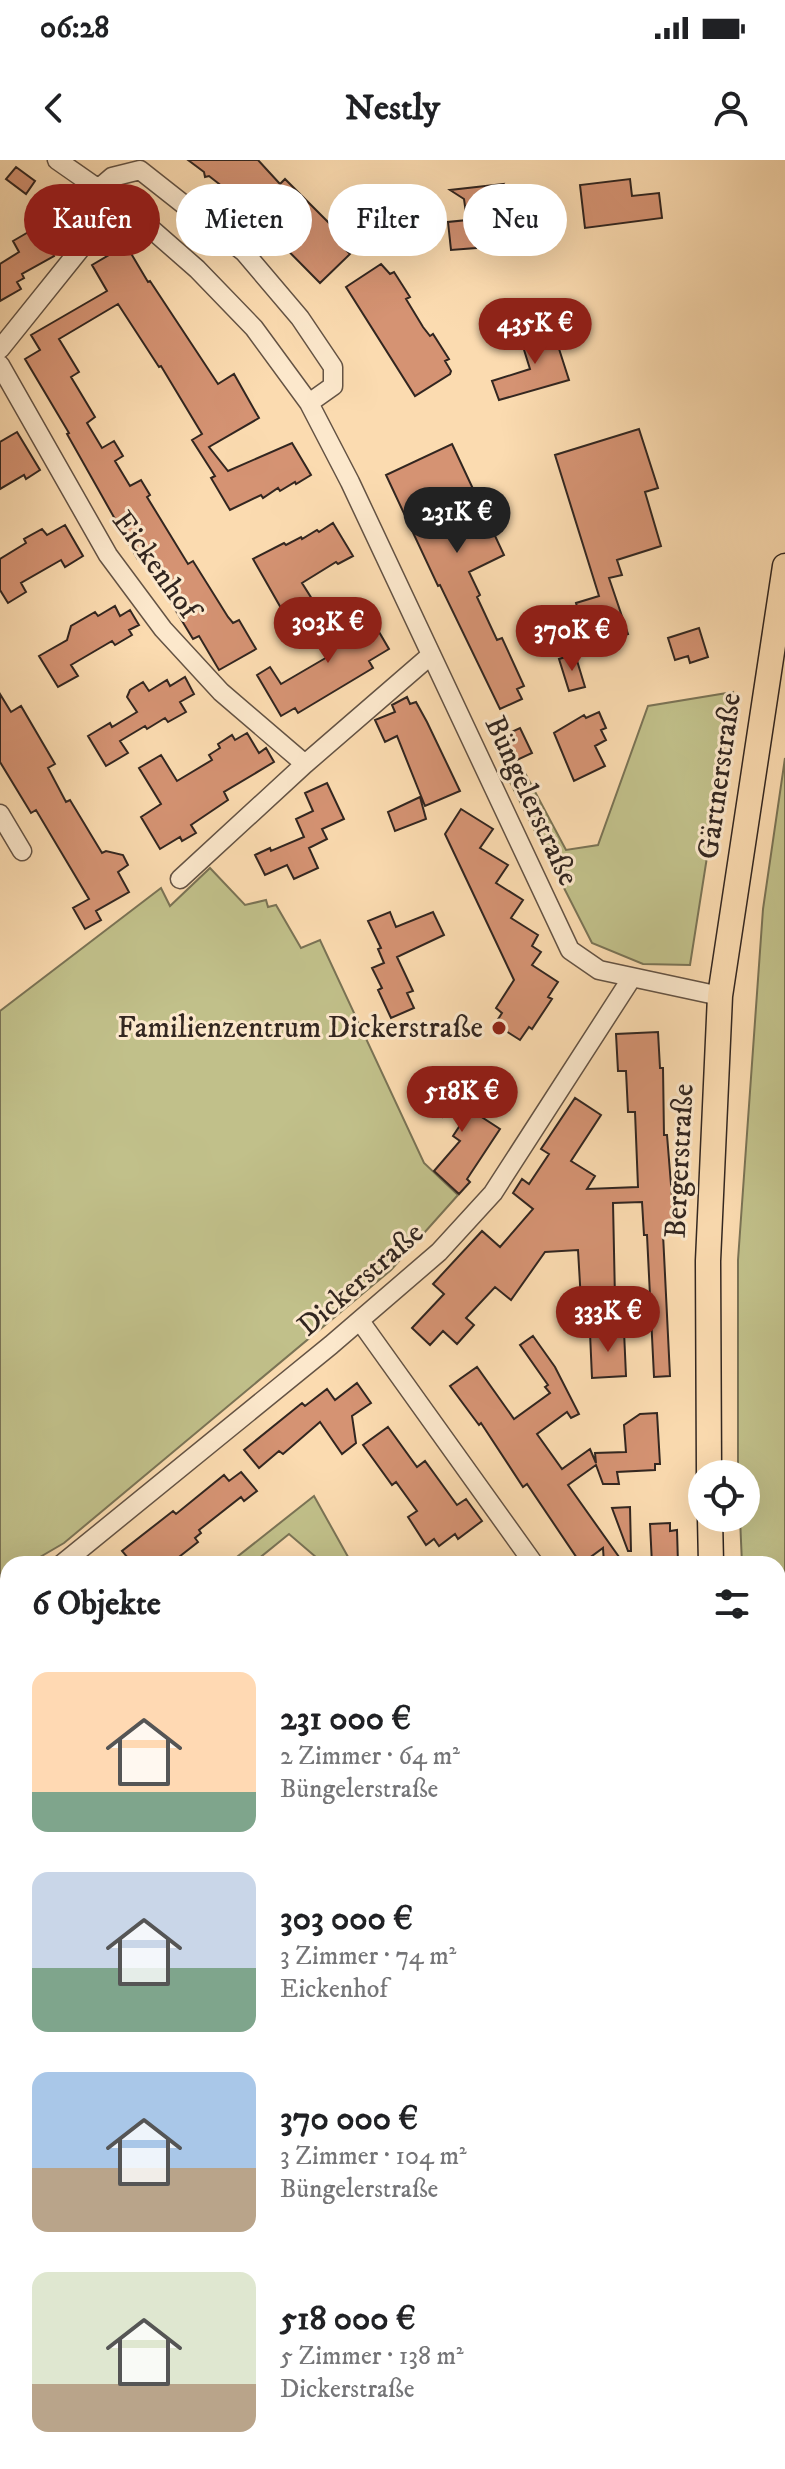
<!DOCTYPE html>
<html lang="de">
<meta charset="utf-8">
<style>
body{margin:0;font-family:"IM FELL DW Pica",serif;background:#f6f6f6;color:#202124;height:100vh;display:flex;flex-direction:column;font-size:30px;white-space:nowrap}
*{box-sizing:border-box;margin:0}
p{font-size:26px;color:#757577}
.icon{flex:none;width:44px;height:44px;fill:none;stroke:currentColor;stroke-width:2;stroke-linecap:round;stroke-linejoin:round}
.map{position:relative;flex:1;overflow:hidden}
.side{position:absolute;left:0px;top:1396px;width:786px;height:914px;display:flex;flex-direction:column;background:#fff;border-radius:24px 24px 0 0;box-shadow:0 8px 32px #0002}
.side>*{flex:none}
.banner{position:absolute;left:24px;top:24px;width:738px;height:72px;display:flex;gap:16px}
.tools{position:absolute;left:688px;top:1300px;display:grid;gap:16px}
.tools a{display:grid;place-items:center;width:72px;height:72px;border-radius:50%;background:#fff;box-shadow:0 8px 32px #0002;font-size:40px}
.price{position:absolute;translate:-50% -68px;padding:0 18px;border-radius:28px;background:#8f2418;color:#fff;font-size:26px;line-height:52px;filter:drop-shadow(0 2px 4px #0008)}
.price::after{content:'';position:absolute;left:50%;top:48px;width:24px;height:18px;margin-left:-12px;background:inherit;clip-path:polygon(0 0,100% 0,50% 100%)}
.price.current{background:#222;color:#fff}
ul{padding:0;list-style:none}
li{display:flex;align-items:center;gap:24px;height:200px;padding:0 32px}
li span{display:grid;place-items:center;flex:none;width:224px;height:160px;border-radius:16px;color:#555}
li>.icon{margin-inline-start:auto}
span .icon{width:96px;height:96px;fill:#fffc;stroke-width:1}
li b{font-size:34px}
h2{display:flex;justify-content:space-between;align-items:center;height:96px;padding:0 32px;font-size:34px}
.chip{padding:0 28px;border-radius:36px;background:#fff;box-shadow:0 8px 32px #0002;font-size:28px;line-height:72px}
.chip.current{background:#8f2418;color:#fff}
.status{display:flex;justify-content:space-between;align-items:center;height:56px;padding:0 40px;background:#fff;direction:ltr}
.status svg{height:22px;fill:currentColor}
header{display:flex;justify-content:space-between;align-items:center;height:104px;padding:0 32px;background:#fff;font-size:36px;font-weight:800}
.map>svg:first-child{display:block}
.green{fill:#c1c08a;stroke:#7a7355;stroke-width:2}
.building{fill:#d59373;stroke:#322620;stroke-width:2}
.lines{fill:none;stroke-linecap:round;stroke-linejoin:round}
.minor-casing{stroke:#645344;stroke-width:21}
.major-casing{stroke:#322620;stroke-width:27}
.minor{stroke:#fce8cc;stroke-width:18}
.major{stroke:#fbdbb0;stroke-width:24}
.poi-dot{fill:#8f2418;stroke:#fce8cc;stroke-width:3}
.labels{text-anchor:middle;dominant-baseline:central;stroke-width:6;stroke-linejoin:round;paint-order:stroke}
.street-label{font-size:30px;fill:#322620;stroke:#fce8cc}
.poi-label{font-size:30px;fill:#322620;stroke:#fce8cc;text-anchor:end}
</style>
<div class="status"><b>06:28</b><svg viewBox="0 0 49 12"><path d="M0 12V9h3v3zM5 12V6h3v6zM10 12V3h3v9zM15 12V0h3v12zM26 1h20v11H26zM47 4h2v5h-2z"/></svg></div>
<header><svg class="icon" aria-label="back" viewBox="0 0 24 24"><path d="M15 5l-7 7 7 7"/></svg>Nestly<svg class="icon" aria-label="person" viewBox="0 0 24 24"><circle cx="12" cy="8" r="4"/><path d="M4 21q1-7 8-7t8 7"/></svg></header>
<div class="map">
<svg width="785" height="2309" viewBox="0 0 785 2309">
<rect width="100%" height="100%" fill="#fbdbb0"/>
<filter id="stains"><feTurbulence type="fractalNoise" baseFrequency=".0025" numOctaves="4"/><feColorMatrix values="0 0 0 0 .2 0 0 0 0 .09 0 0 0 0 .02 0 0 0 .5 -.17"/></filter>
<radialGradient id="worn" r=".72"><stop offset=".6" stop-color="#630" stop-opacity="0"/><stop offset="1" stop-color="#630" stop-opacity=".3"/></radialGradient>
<path class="green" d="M733 532 690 805 643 804 592 783 508 618 524 611 566 690 598 685 648 546Z
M785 598V2309H544L545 2302H778V1404H742L740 1358H746V1314H738V1100L763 749Z
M210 708 245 745 266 740 268 747 276 745 301 788 320 780 424 1003 458 1035 391 1110 64 1383 28 1404H8V1414L0 1417V851L161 728 170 746Z
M314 1336 352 1404H324L289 1374 252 1404H228Z"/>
<path class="building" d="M188 0H258L280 24 285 19 335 69 345 80 340 84 350 94 320 123 232 34 209 16 205 17 204 12Z
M16 7 35 21 26 34 6 19Z
M630 19 632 36 659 33 662 58 585 68 580 25Z
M503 24 493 36 495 58 473 61 476 88 451 90 448 62 467 60 464 39 450 30Z
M57 42 74 71 49 86 54 96 22 114 24 118 17 122 21 129 0 141V104L19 92 13 81 37 67 31 57Z
M126 85 148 122 150 121 218 224 234 214 259 258 209 287 228 311 292 283 311 315 296 324 295 322 280 331 278 328 263 338 261 335 230 350 211 318 215 316 192 280 202 274 161 206 159 207 118 144 59 179 79 212 71 217 95 257 87 263 102 288 114 281 123 296 115 301 130 326 141 320 150 335 147 337 188 404 193 401 228 457 233 463 239 460 256 489 219 510 199 476 193 479 142 395 137 398 67 274 69 273 25 199 40 190 31 175 107 131 92 105Z
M381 104 390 114 394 112 410 137 406 139 423 167 430 176 433 174 449 199 445 201 451 211 450 214 415 236 346 127Z
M552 167 569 220 499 240 492 221 530 209 520 177Z
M639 269 658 328 645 332 661 386 617 400 622 415 609 418 628 474 588 485 576 443 599 436 555 295Z
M17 272 40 310 26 319 24 315 0 329V282Z
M452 284 504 395 469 412 480 435 477 437 497 480 502 478 524 526 517 529 522 539 500 549 440 425 438 426 386 315Z
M333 363 353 396 338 404 336 402 302 423 312 439 285 455 253 399 284 383 286 385 301 377 302 379 317 370 319 372Z
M65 365 83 396 65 407 61 400 21 423 26 432 8 443 0 430V399L26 383 24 379 42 369 47 375Z
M330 439 351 473 372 460 389 489 369 501 373 508 298 553 295 548 281 556 257 515 270 507 281 524 329 496 324 488 338 480 317 446Z
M115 446 120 456 130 450 139 465 129 470 132 475 115 485 112 481 71 505 78 516 58 527 39 496 67 480 71 466 95 452 98 456Z
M699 468 708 497 690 503 688 496 675 500 668 478Z
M575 494 585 527 569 531 559 499Z
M185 517 194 534 180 542 186 552 168 562 165 558 147 569 145 566 120 581 128 593 106 606 88 576 110 563 112 567 137 552 127 537 130 530 143 522 149 531 167 520 170 526Z
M0 534 11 552 21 546 55 604 48 608 66 642 70 640 102 693 106 691 123 695 128 705 118 712 129 732 96 751 101 760 85 769 73 748 89 739 36 650 31 653 0 602Z
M407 537 410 544 416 542 427 562 460 631 425 646 397 576 385 582 375 560 395 552 392 545Z
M599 552 606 568 601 570 606 580 595 586 605 606 574 621 554 573 584 555 586 558Z
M520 568 532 593 517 600 505 575Z
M247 573 259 593 266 588 274 602 224 632 228 640 191 665 196 673 182 681 180 677 160 689 141 657 161 644 139 608 161 595 177 621 212 600 209 595 220 588 218 584 232 575 235 580Z
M327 623 344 659 322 669 327 679 309 688 318 708 294 719 287 705 265 715 255 695 270 688 271 691 304 677 296 659 313 651 305 633Z
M420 637 426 659 395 671 388 652Z
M461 649 493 669 480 688 508 705 496 723 523 740 511 758 538 775 532 786 541 792 532 805 558 822 548 837 552 839 532 869 529 867 520 880 495 864 502 853 496 848 514 820 445 674Z
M390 752 396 767 433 752 444 775 397 797 413 831 407 833 414 848 391 858 378 830 382 828 372 808 384 803 378 789 381 788 368 761Z
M658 872 660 908H663L664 975H667L675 1074H663L670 1216 654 1217 647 1075H644L642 1042 613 1043 615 1139 581 1141 578 1090 545 1092 511 1140 495 1127 466 1158 474 1165 457 1184 443 1171 430 1185 412 1168 444 1134 433 1124 482 1071 500 1087 533 1049 513 1033 522 1019 529 1024 549 994 541 989 575 938 601 955 571 1001 595 1016 587 1029 638 1027 635 952H628L626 911H618L616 874Z
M460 913 471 950 500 969 467 1019 470 1022 459 1034 434 1011 460 981 453 976 470 950 443 957 433 921Z
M624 1171 626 1216 592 1218 590 1173Z
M533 1176 555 1207 579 1254 571 1258 567 1252 537 1274 562 1309 590 1289 596 1303 595 1293 626 1292 624 1265 640 1254 657 1253 660 1304H655V1310L617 1312 619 1324H603L596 1305 568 1325 624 1404H604L603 1388 581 1404 527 1324 523 1327 481 1263 479 1265 450 1226 477 1207 514 1259 550 1233 545 1227 548 1225 520 1185Z
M357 1223 371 1243 352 1256 356 1283 342 1294 320 1262 283 1294 279 1291 259 1308 244 1290 302 1243 305 1246 327 1229 335 1240Z
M388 1267 417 1307 425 1301 457 1345 466 1339 482 1361 458 1379 455 1374 439 1386 434 1379 426 1385 408 1357 417 1351 396 1322 392 1325 363 1285Z
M241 1312 257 1331 244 1341 241 1337 199 1370 201 1373 195 1378 198 1382 170 1404H133L122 1391 173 1351 176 1354 224 1315 229 1321Z
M630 1347 631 1391H628L612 1348Z
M670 1363V1371L677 1370 678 1404H652L650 1364Z"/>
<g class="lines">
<g class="minor-casing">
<path id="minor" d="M57 0 133 53 197 109 254 168 309 243 350 322 570 790 599 810 720 836
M98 29 112 17 140 10 244 92 300 158 333 207V226L309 243
M0 189 118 42
M0 205 108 395 163 469 221 532 305 604
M0 654 22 691
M180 719 305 604 431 495
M360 1161 534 1404
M62 1404 331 1185 439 1092 493 1033 631 819
M0 1436 8 1433"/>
</g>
<g class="major-casing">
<path id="major" d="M709 1314 708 1101 720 836 785 406
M710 1358 711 1404
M293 2309 300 2302"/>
</g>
<use href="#minor" class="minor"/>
<use href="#major" class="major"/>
</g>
<circle class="poi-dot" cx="499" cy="868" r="8"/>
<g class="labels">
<g class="street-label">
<text transform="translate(155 405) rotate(54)">Eickenhof</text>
<text transform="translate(720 616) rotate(-82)">Gärtnerstraße</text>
<text transform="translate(531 641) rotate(65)">Büngelerstraße</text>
<text transform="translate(680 1001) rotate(-87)">Bergerstraße</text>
<text transform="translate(361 1120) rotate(-41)">Dickerstraße</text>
</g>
<g class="poi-label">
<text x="483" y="868">Familienzentrum Dickerstraße</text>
</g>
</g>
<rect width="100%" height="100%" filter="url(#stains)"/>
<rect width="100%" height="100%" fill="url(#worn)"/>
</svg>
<div class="tools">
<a><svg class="icon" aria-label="locate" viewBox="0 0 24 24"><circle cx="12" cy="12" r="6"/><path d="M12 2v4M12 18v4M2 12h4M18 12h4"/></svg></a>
</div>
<b class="price" style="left:535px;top:206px">435K €</b>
<b class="price current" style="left:457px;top:395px">231K €</b>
<b class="price" style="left:328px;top:505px">303K €</b>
<b class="price" style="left:572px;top:513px">370K €</b>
<b class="price" style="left:462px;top:974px">518K €</b>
<b class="price" style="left:608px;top:1194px">333K €</b>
<div class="banner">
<a class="chip current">Kaufen</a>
<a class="chip">Mieten</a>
<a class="chip">Filter</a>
<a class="chip">Neu</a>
</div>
<section class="side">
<h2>6 Objekte<svg class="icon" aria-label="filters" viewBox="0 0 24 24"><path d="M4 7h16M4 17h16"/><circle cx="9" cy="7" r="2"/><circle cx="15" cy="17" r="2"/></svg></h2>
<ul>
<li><span style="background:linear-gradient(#ffd9b3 75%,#7fa58c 0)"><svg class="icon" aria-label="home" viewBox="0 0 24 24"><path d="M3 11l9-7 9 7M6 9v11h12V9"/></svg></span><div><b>231 000 €</b><p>2 Zimmer · 64 m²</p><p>Büngelerstraße</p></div></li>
<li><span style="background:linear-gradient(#c9d6e8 60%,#7fa58c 0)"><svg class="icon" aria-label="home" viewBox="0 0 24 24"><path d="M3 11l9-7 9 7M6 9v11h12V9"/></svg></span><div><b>303 000 €</b><p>3 Zimmer · 74 m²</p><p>Eickenhof</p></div></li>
<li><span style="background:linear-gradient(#a9c7e8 60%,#b9a48a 0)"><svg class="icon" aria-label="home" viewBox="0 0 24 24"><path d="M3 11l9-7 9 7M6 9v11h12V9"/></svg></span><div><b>370 000 €</b><p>3 Zimmer · 104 m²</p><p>Büngelerstraße</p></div></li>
<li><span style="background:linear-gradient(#dfe7d0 70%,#b9a48a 0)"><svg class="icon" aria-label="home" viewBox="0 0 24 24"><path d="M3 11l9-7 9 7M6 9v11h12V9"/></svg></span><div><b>518 000 €</b><p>5 Zimmer · 138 m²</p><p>Dickerstraße</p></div></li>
</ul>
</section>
</div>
